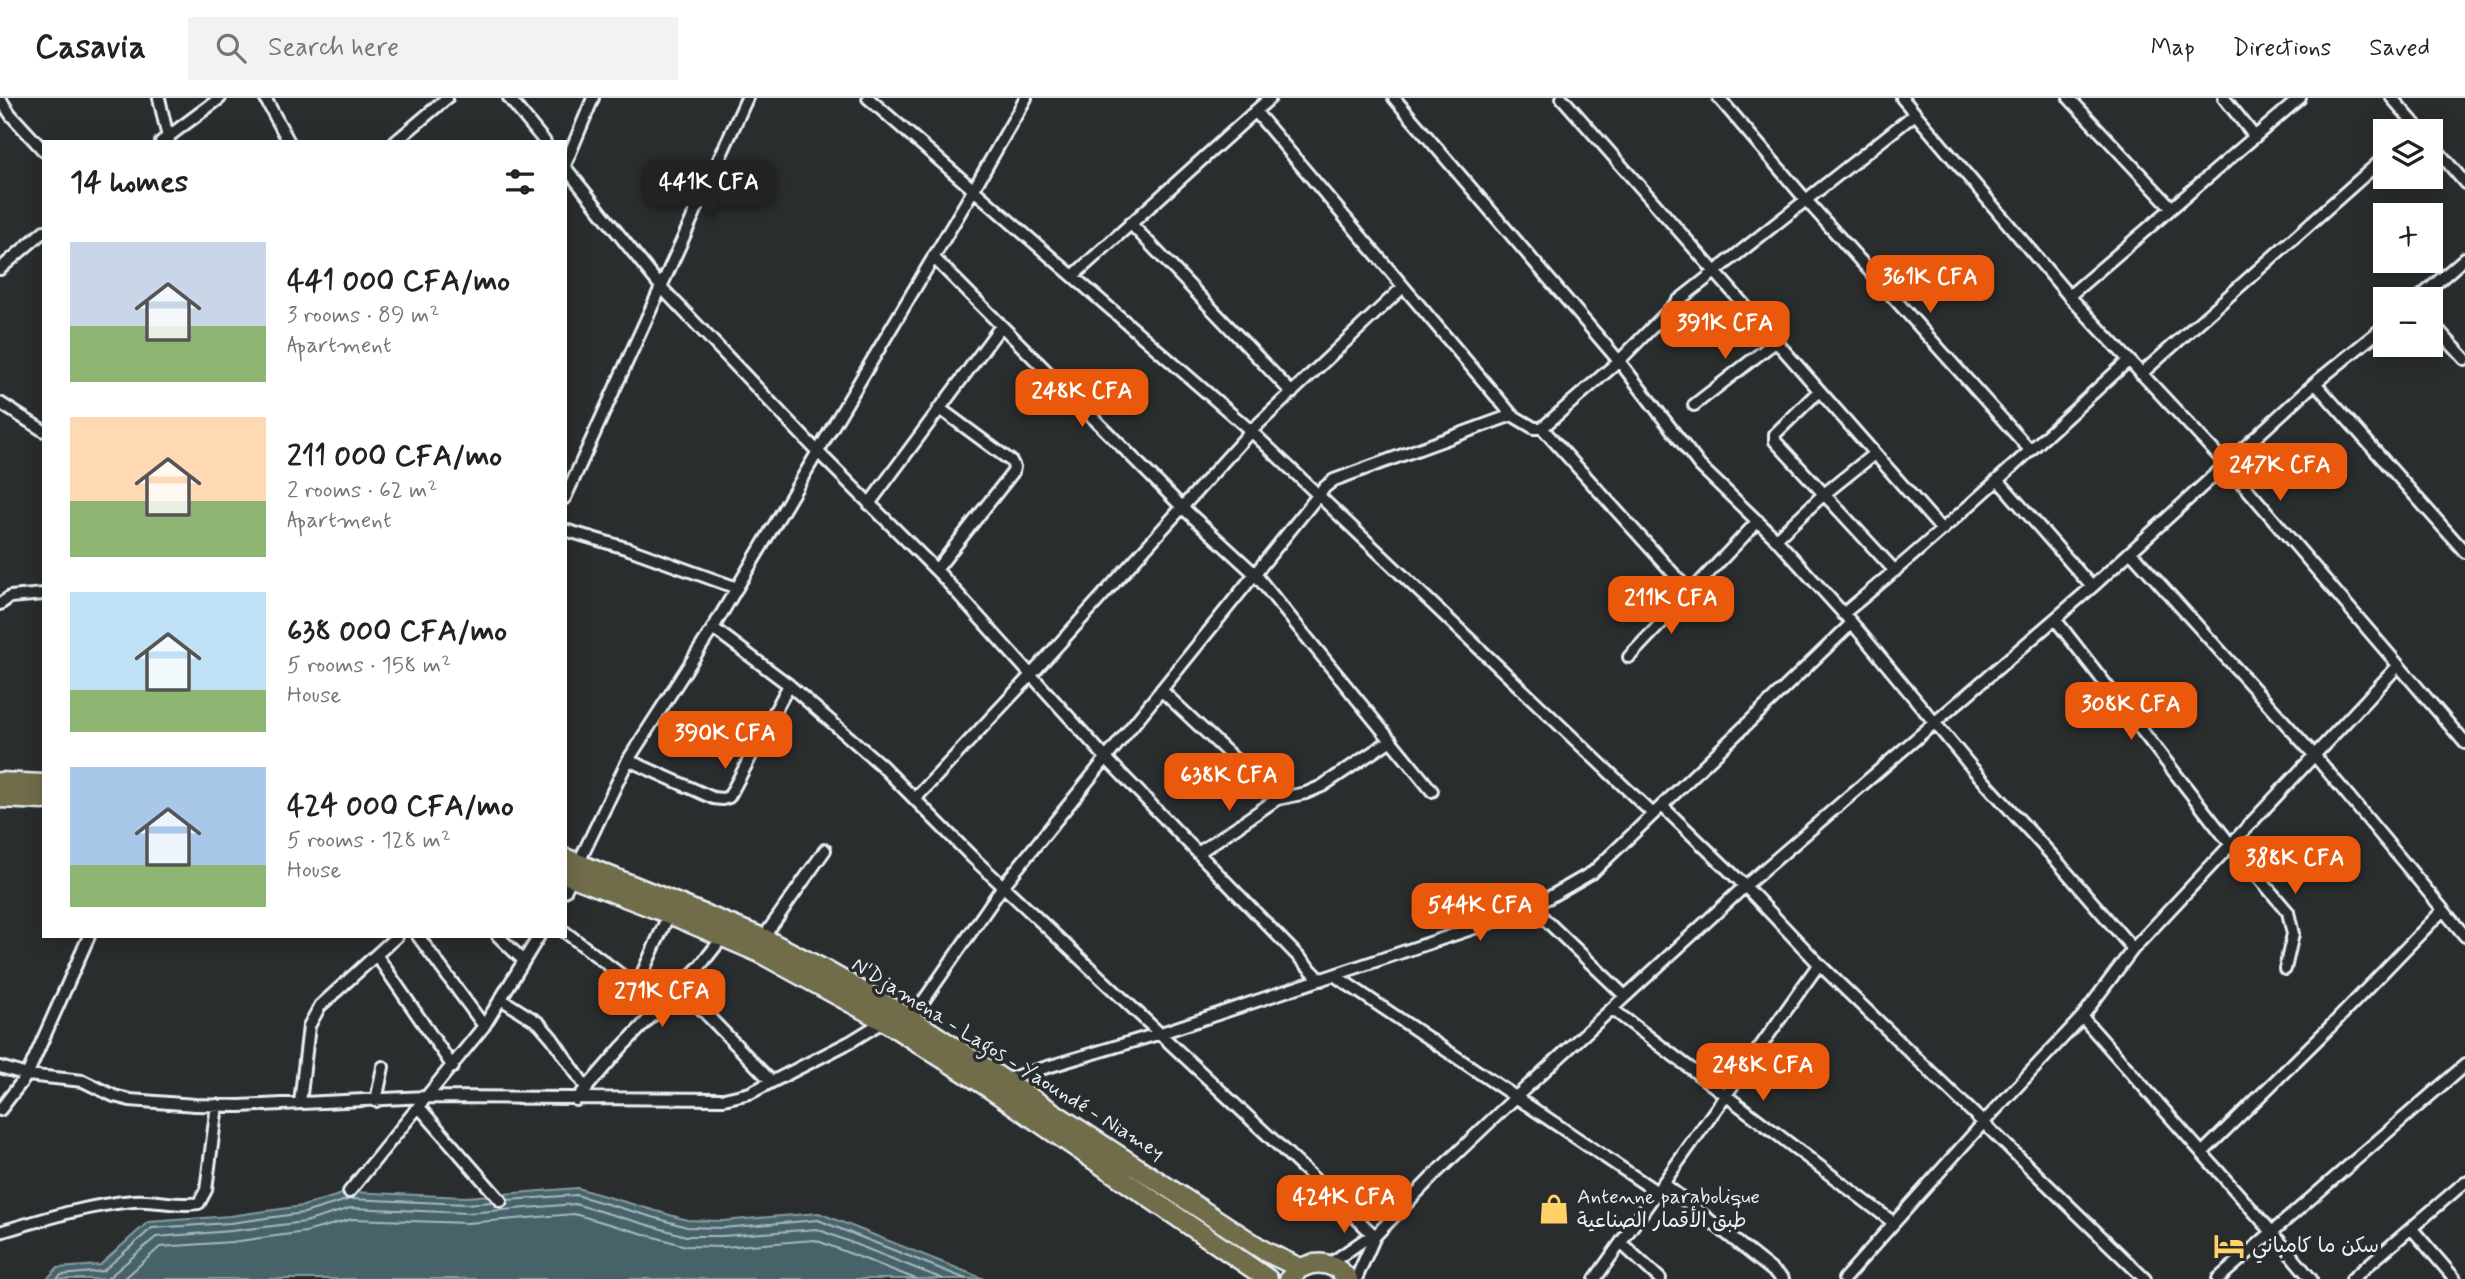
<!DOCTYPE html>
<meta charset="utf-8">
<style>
body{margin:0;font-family:Mynerve,"Playpen Sans Arabic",sans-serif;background:#f2f2f2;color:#222;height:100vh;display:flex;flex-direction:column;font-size:26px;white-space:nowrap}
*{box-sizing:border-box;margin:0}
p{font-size:23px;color:#767676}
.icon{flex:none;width:38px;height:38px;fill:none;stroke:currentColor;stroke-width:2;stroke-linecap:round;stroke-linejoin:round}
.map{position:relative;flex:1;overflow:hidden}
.drawer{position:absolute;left:42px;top:42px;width:525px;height:798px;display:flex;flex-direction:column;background:#fff;border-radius:0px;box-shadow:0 4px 18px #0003}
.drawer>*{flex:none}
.buttons{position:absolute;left:2373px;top:21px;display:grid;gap:14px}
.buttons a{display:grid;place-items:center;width:70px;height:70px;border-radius:0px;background:#fff;box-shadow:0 4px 18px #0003;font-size:35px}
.price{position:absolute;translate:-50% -60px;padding:0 16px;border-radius:14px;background:#ea580c;color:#fff;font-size:23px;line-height:46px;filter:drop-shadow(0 2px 4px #0008)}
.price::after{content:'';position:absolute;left:50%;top:42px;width:21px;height:16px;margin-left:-10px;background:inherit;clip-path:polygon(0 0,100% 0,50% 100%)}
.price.on{background:#222;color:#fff}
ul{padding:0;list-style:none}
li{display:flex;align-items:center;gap:21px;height:175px;padding:0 28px}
li span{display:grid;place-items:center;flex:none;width:196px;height:140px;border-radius:0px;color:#555}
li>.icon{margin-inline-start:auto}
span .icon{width:84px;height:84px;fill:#fffc;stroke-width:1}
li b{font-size:30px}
h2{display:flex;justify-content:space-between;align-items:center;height:84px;padding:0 28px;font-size:30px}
header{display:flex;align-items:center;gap:42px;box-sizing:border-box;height:98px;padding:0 35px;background:#fff;border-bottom:2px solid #e0e0e0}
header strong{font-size:33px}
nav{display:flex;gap:38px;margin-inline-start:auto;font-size:24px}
.search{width:490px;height:63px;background:#f2f2f2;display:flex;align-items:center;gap:18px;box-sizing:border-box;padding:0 24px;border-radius:0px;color:#767676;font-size:26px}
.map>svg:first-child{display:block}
.water{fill:#466369;stroke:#879ca2;stroke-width:2}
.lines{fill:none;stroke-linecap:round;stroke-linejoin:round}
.shore{stroke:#a7b8bf;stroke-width:2}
.minor-casing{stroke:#e8f1f8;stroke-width:16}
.trunk-casing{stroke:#e8f1f8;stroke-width:23}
.minor{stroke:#2a2d2e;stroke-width:10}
.trunk{stroke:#716d4b;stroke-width:18}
.labels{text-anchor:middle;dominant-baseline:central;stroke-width:7;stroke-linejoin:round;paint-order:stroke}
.street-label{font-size:21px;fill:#e8f1f8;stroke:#2a2d2e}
.poi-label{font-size:21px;fill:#e8f1f8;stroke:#2a2d2e;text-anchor:start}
</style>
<header>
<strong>Casavia</strong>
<div class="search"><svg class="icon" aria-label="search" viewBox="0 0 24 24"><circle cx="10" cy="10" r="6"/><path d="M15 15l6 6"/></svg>Search here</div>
<nav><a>Map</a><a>Directions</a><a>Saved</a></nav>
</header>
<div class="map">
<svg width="2465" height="1181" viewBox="0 0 2465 1181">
<rect width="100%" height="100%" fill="#2a2d2e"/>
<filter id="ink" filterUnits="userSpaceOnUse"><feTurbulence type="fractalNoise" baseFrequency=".0143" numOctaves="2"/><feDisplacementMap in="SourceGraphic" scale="14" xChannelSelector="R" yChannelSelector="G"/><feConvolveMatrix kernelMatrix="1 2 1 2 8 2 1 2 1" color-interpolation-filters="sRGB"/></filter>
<g filter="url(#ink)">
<path class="water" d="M577 1090 687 1122 722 1123 819 1115 984 1181H47L57 1170 100 1167 148 1124 230 1118 303 1108 349 1094 466 1099Z"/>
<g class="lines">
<path class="shore" d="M508 1102 576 1097 687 1129 722 1130 818 1122 966 1181
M57 1181 61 1177 103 1173 152 1130 230 1125 304 1115 350 1101 466 1106 492 1104
M107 1181 156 1139 231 1133 305 1124 351 1110 467 1115 575 1106 686 1138H722L817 1131 943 1181
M124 1181 160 1149 232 1144 306 1134 352 1121 467 1125 574 1116 686 1148 723 1149 815 1142 916 1181"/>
<g class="minor-casing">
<path id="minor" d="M159 0 169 44
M265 0 289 44
M509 0 545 44
M868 0 1251 333 1653 716
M1394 0 1619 263 1700 368 1776 441 1852 525 1973 671 2056 762 2133 851
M1562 0 1942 432
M1719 0 1806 102 2030 352
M1902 0 2069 198 2226 366 2465 645
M2069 0 2172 110
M2224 0 2255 39
M2392 0 2421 33
M0 1 11 17 44 53
M1255 13 1512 317 1534 330H1542L1691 495
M161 44 220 0
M395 44 447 0
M2431 45 2465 85
M565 67 593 0
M565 69 661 189 817 353 941 477 1105 659 1321 882
M1130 125 1292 295
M933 159 1182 409 1255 476 1432 693
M0 171 44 133
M1073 178 1270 0
M2069 198 2300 0
M2418 201 2465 160
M2431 224 2465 261
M2141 276 2385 59
M2315 285 2465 454
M1819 293 1775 336V343L1895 473
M0 305 44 333
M1694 307 1775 244
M1542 330 1619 263 1678 203 1915 16
M1998 382 2092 489
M565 400 747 0
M869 406 1001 228
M565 432 629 451 737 490
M1776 441 1823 397 1874 356
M2131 454 2315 658 2465 838
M936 472 1013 374 1014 369 1011 363 939 310
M0 506 10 499 44 496
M1843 516C1942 435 2035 348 2129 262
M2055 521 2231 747 2288 814 2293 836 2285 871
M713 530 789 587 881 667 972 759 1375 1138
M1629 559 1758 423
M1161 592 1277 701
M628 662 713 700 722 701 729 699 789 587
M915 701 1031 577 1251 333 1403 189
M1198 755 1277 701 1306 695 1322 688 1391 642
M565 793 628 662 713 530 971 96 1026 0
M1531 808 1625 898
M565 834 662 908
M418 838 484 928
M498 838 524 863
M763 840 825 752
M377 858 453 969
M1819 866 2145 1181
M1334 877 1657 1094
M637 887 669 816
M680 889 771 983
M501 901 539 925 552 940 587 991
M1612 911 1894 1125
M2082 919 2271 1133 2311 1181
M911 921 1003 788 1325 389 1334 382 1512 317
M0 969 27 977 83 983 114 998 130 1002 195 1007 240 1008 426 999 724 1001 750 995 850 944 884 923
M1004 982 1161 935 1507 819 1548 800 1593 774 1852 525
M576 1002 621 950 700 868 723 839
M376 1003 383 969
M300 1005 309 928 320 908 397 838
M419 1009 501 1103
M0 1012 27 977 89 838
M2202 1055 2330 929 2443 812
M1663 1085 1783 1181
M349 1094 484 928 539 838
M2412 1131 2455 1181
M0 1134C44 1121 88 1107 134 1103 155 1101 177 1109 199 1105L206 1092 217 1007
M1621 1145 1660 1181
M1328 1167 1364 1142 1375 1138
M1356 1181 1375 1138 1438 1073 1516 999 1745 788 2092 489 2315 285 2385 228
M1595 1181 1819 866 1745 788 1662 708
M1844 1181 1984 1024 2082 919 2133 851 2398 568
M2218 1181 2465 967
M2352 1181 2465 1084"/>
</g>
<g class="trunk-casing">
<path id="trunk" d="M0 684 44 686
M0 700 44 702
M565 760 763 840 823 871 911 921 1266 1154 1300 1170
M565 776 669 816 760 855 884 923 986 988 1268 1181
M1289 1181C1305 1161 1331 1160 1348 1181"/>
</g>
<use href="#minor" class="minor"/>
<use href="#trunk" class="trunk"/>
</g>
</g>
<defs>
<g id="shop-bare" transform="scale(2.415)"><path d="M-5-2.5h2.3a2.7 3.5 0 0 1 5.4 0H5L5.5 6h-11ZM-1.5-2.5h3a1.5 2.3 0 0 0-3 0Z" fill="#ffd166" stroke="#2a2d2e" stroke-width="2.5" paint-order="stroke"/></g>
<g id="hotel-bare" transform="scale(2.415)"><path d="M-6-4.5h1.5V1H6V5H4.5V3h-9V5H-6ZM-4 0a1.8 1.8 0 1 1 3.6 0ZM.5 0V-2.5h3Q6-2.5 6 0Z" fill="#ffd166" stroke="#2a2d2e" stroke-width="2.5" paint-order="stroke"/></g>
</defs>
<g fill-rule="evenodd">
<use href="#shop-bare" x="1554" y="1111"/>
<use href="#hotel-bare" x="2229" y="1148"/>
</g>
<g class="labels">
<g class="street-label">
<text transform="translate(1008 961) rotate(32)">N'Djamena - Lagos - Yaoundé - Niamey</text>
</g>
<g class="poi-label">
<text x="1577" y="1099">Antenne parabolique<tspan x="1577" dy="24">طبق الأقمار الصناعية</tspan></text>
<text x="2252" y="1148">سكن ما كامباني</text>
</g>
</g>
</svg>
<div class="buttons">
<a><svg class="icon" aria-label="layers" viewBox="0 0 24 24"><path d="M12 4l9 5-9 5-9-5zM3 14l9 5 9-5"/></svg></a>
<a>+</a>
<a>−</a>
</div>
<b class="price on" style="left:709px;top:122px">441K CFA</b>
<b class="price" style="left:1930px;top:217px">361K CFA</b>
<b class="price" style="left:1725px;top:263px">391K CFA</b>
<b class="price" style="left:1082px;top:331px">248K CFA</b>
<b class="price" style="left:2280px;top:405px">247K CFA</b>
<b class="price" style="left:1671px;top:538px">211K CFA</b>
<b class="price" style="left:2131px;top:644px">308K CFA</b>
<b class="price" style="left:725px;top:673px">390K CFA</b>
<b class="price" style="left:1229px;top:715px">638K CFA</b>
<b class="price" style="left:2295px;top:798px">388K CFA</b>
<b class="price" style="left:1480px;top:845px">544K CFA</b>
<b class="price" style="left:662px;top:931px">271K CFA</b>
<b class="price" style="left:1763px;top:1005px">248K CFA</b>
<b class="price" style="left:1344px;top:1137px">424K CFA</b>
<section class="drawer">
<h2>14 homes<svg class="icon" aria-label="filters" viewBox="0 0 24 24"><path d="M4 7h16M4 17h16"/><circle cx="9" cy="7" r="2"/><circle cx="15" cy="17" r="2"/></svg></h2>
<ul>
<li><span style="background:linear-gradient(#c9d6e8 60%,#8fb573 0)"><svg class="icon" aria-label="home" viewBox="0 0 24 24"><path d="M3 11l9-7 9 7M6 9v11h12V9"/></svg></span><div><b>441 000 CFA/mo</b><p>3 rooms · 89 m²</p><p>Apartment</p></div></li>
<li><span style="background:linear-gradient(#ffd9b3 60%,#8fb573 0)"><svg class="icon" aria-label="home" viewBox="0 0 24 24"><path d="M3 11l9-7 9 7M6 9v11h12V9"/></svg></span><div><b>211 000 CFA/mo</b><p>2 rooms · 62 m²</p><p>Apartment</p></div></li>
<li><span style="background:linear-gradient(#bfe0f5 70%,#8fb573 0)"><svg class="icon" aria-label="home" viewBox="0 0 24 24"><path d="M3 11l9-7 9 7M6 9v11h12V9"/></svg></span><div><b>638 000 CFA/mo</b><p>5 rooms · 158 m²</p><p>House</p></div></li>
<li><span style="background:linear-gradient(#a9c7e8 70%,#8fb573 0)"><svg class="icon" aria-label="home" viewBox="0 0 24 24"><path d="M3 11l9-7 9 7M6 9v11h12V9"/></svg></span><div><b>424 000 CFA/mo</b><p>5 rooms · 128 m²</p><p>House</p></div></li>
</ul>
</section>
</div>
